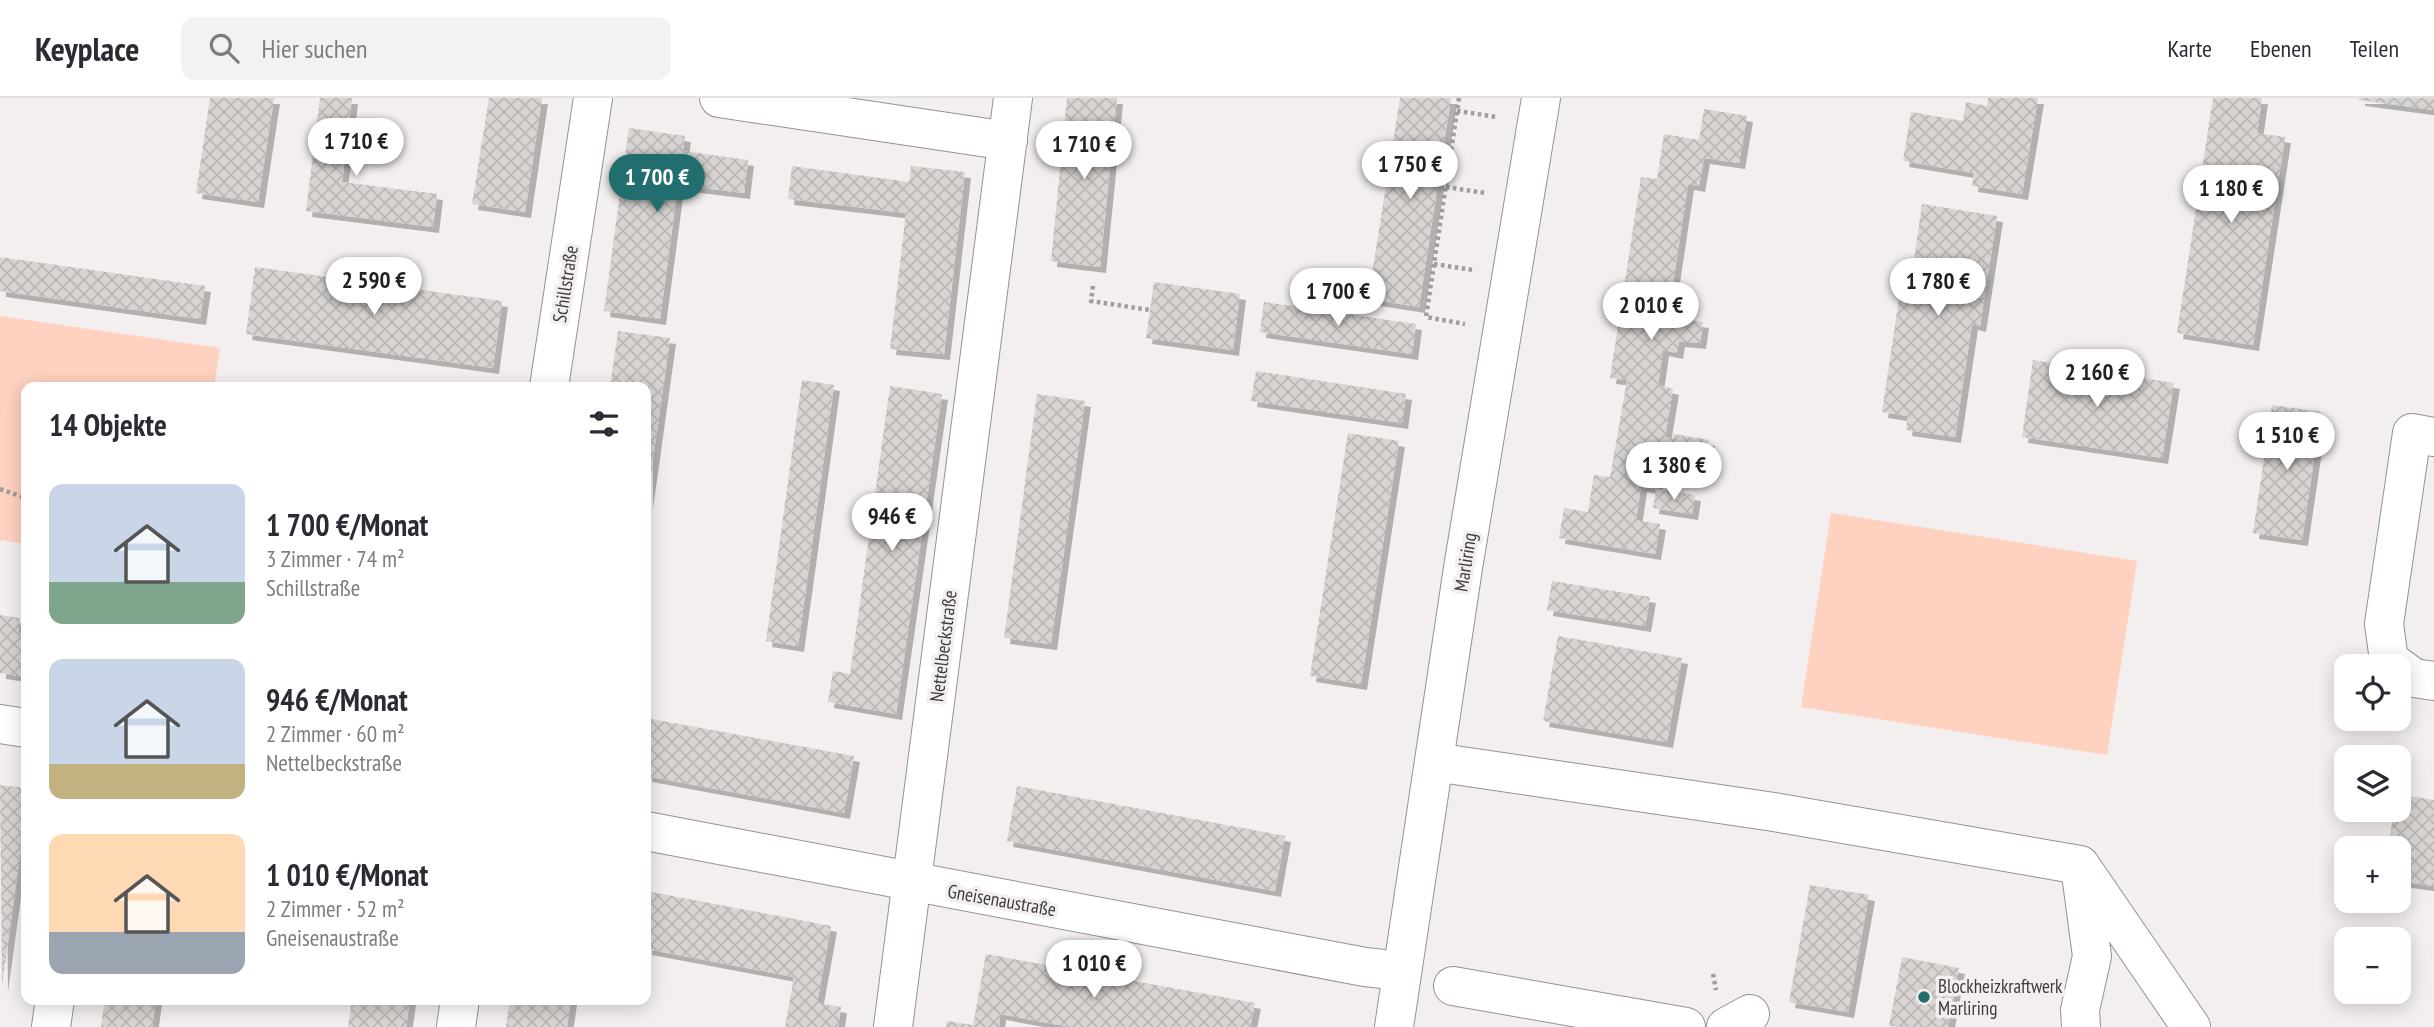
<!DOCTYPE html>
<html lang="de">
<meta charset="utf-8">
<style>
body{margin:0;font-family:"PT Sans Narrow",sans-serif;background:#f2f2f3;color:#2b2b33;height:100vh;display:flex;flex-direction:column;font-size:26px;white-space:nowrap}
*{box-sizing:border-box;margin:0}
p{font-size:23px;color:#7c7c81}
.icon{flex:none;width:38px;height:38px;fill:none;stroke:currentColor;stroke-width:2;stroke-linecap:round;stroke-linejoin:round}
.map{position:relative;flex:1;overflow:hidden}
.panel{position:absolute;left:21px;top:284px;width:630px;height:623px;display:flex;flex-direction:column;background:#fff;border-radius:14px;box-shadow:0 4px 18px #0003}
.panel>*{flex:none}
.fabs{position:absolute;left:2334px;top:556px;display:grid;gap:14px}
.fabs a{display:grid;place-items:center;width:77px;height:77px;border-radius:14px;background:#fff;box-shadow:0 4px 18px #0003;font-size:35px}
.price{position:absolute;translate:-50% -60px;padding:0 16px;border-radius:24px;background:#fff;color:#222;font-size:23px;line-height:46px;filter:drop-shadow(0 2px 4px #0008)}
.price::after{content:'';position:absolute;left:50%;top:42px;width:21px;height:16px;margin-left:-10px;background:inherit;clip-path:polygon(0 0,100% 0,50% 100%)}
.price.selected{background:#226e6e;color:#fff}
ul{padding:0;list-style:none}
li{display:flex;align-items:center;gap:21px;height:175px;padding:0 28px}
li span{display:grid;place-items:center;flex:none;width:196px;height:140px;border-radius:14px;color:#555}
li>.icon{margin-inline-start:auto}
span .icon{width:84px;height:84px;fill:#fffc;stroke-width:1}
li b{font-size:30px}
h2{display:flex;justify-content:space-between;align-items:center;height:84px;padding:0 28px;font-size:30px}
header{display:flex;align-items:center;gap:42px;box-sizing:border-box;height:98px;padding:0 35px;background:#fff;border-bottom:2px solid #e1e1e2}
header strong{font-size:33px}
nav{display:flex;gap:38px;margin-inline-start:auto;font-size:24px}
.search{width:490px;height:63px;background:#f2f2f3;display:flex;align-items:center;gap:18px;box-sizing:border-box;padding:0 24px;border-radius:14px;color:#7c7c81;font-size:26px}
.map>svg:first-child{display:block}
.pitch{fill:#fed1c1}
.building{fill:url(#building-cross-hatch);filter:url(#shadow)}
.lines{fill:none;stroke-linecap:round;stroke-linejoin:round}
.minor-casing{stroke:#969291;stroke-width:40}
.path{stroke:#9f9c9b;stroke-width:4.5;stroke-dasharray:3.5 3.5;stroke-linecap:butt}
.minor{stroke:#fff;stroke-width:38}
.poi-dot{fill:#226e6e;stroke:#f3efee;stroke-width:2.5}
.labels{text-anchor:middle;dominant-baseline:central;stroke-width:7;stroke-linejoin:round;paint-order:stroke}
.street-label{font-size:19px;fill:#3e3c3c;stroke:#f3efee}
.poi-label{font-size:19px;fill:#3e3c3c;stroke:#f3efee;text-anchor:start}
</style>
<header>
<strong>Keyplace</strong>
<div class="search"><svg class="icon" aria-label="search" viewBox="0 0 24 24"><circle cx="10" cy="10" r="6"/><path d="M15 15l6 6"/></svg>Hier suchen</div>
<nav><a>Karte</a><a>Ebenen</a><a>Teilen</a></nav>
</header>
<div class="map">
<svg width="2434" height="929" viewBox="0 0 2434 929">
<defs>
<pattern id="building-cross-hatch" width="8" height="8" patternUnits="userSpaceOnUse" patternTransform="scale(1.75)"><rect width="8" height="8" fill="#d7d4d2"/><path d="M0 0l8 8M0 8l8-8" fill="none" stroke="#bab7b5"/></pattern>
<filter id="shadow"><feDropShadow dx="6" dy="6" stdDeviation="0" flood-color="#0004"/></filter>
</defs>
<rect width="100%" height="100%" fill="#f3efee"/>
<path class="pitch" d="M0 218 220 250 214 289H26V446L0 442Z
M1831 415 2137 463 2107 657 1801 609Z"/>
<path class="building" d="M210 0H274L258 104 196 95Z
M320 0H352L342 84 437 96 433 129 306 113Z
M489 0H542L525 114 472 106Z
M1067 0H1117L1100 169 1051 163Z
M1400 0H1451L1419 209 1368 201Z
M1988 0H2038L2022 96 1972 88 1974 75 1903 63 1911 14 1963 23 1966 4 1987 8Z
M2213 0H2262L2257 35 2285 39 2253 247 2177 235Z
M2359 0H2434V12L2359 2Z
M1704 11 1747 18 1739 65 1704 60 1699 88 1688 86 1668 219 1703 224 1700 245 1679 243 1677 255 1663 252 1658 287 1673 291 1665 339 1673 340 1674 336 1709 342 1706 361 1662 354 1656 391 1641 388 1636 422 1660 426 1655 456 1559 440 1564 410 1588 414 1594 377 1610 379 1627 282 1610 280 1641 79 1657 81 1664 36 1699 42Z
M629 30 685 38 683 53 748 62 744 95 678 87 660 221 604 213Z
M792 68 909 84 911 68 965 74 944 256 890 251 906 115 788 101Z
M1922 106 1997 118 1980 228 1972 226 1955 339 1906 332 1908 318 1882 314 1904 167 1913 169Z
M0 159 205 188 200 221 0 193Z
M255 169 502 203 493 270 246 236Z
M1154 184 1240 196 1233 252 1146 240Z
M1264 204 1416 226 1412 256 1260 234Z
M618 233 670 240 647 405 646 289H610Z
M2033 262 2174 285 2162 360 2022 339Z
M1256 273 1406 296 1402 325 1251 303Z
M802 282 834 287 798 548 766 543Z
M890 288 942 296 896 616 828 604 833 573 850 576Z
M1037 296 1085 303 1051 546 1004 540Z
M2272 307 2321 314 2302 442 2253 435Z
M1348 335 1399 343 1361 586 1310 578Z
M1656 391 1695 397 1692 416 1653 410Z
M1552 483 1650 499 1645 528 1547 512Z
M0 517 20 520 18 535 26 536V579L0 575Z
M1558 538 1682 560 1667 644 1543 623Z
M646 620 854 658 844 715 646 678Z
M0 687 26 690V713L2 888Z
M1017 688 1285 738 1275 793 1007 743Z
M2399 696 2434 702V788L2399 783V751H2388L2394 712H2399Z
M1810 787 1869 797 1848 914 1789 904Z
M646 793 831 828 817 905 841 909 838 929H785L794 879 646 851Z
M986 856 1255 905 1250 929H1070L1000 916 999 929H946L947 923 973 927Z
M1902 859 1959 870 1948 929 1889 928Z
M105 901H156L152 929H101Z
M352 901H410L406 929H348Z
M510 901H571L567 929H506Z"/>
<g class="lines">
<g class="minor-casing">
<path id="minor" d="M719 0 1008 43
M549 289 593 0
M2399 569 2389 562 2384 526 2412 335 2434 339
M2399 569 2414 580 2434 583
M0 626 26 630
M1434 664 1774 714 2080 767 2191 929
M646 733 1365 869 1401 873
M1453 888 1686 929
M51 929 55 901
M456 929 460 901
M893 929 1013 0
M1394 929 1463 470 1541 0
M1726 929 1750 916
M2081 929 2080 912 2092 858 2081 776"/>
</g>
<path class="path" d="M1459 0 1426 219 1465 226
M1457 13 1497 19
M1446 89 1485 95
M1434 166 1473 172
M1093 188 1091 203 1150 212
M0 391 26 400
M1713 876 1716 892"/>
<use href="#minor" class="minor"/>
</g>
<circle class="poi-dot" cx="1924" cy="899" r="7"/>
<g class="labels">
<g class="street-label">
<text transform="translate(565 186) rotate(-81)">Schillstraße</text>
<text transform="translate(1465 464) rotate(-81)">Marliring</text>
<text transform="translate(943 548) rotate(-83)">Nettelbeckstraße</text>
<text transform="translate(1002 802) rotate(10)">Gneisenaustraße</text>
</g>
<g class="poi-label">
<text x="1938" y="888">Blockheizkraftwerk<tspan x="1938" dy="22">Marliring</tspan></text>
</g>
</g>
</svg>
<div class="fabs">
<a><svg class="icon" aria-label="locate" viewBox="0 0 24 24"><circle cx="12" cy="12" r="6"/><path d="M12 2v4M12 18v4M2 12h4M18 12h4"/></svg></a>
<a><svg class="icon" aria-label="layers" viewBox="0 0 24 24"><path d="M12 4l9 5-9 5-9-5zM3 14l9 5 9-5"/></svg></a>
<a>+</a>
<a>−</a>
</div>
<b class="price" style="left:356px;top:80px">1 710 €</b>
<b class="price" style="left:1084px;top:83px">1 710 €</b>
<b class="price" style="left:1410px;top:103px">1 750 €</b>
<b class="price selected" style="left:657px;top:116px">1 700 €</b>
<b class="price" style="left:2231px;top:127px">1 180 €</b>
<b class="price" style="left:374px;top:219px">2 590 €</b>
<b class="price" style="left:1938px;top:220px">1 780 €</b>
<b class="price" style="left:1338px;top:230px">1 700 €</b>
<b class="price" style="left:1651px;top:244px">2 010 €</b>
<b class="price" style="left:2097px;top:311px">2 160 €</b>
<b class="price" style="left:2287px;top:374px">1 510 €</b>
<b class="price" style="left:1674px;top:404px">1 380 €</b>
<b class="price" style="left:892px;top:455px">946 €</b>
<b class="price" style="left:1094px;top:902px">1 010 €</b>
<section class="panel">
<h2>14 Objekte<svg class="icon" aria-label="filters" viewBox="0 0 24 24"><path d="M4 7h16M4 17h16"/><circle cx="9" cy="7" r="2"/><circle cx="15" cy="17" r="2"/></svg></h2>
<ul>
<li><span style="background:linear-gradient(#c9d6e8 70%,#7fa58c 0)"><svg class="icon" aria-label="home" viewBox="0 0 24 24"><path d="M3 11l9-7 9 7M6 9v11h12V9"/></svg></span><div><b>1 700 €/Monat</b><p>3 Zimmer · 74 m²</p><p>Schillstraße</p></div></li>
<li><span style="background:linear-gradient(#c9d6e8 75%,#c2b280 0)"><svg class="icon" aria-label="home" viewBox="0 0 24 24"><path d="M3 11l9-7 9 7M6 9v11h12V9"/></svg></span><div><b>946 €/Monat</b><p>2 Zimmer · 60 m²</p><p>Nettelbeckstraße</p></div></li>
<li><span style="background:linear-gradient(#ffd9b3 70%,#9aa5b1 0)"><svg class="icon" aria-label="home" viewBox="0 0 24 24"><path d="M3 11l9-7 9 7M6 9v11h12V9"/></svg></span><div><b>1 010 €/Monat</b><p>2 Zimmer · 52 m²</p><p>Gneisenaustraße</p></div></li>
</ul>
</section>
</div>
